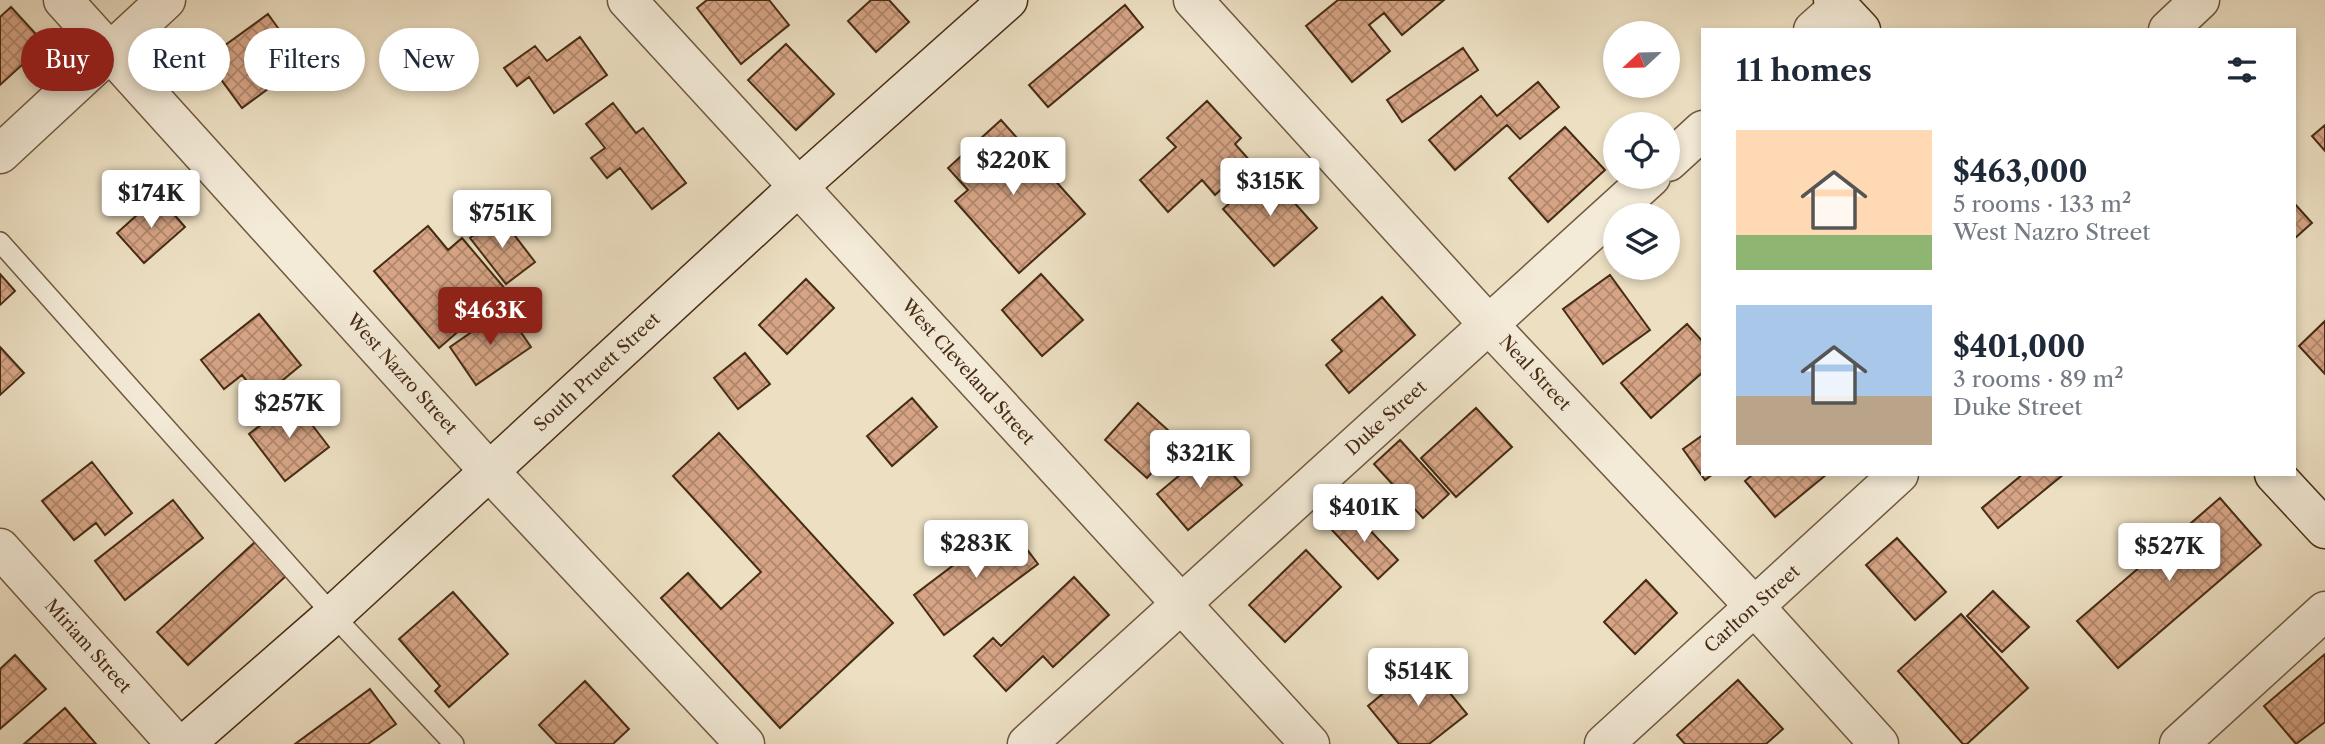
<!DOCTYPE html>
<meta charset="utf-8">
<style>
body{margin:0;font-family:"Libre Caslon Text",serif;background:#f6f6f7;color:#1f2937;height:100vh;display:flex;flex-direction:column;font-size:26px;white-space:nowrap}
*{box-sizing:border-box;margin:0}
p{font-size:23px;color:#747a83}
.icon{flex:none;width:38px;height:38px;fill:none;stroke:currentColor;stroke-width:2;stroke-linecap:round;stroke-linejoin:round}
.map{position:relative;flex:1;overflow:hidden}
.side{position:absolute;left:1701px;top:28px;width:595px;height:448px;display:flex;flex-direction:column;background:#fff;border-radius:0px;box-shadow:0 4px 10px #0003}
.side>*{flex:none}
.hud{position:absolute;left:21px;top:28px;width:665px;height:63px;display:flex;gap:14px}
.needle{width:46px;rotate:248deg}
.buttons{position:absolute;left:1603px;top:21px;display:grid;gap:14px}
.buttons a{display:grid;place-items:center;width:77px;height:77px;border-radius:50%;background:#fff;box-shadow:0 4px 10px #0003;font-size:35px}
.price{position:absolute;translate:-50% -60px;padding:0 16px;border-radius:7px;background:#fff;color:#222;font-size:23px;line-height:46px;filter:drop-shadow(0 2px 4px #0008)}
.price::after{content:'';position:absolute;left:50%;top:42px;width:21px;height:16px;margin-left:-10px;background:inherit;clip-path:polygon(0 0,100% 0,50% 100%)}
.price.current{background:#8f2418;color:#fff}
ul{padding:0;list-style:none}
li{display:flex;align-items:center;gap:21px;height:175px;padding:0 35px}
li span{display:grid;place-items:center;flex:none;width:196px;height:140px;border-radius:0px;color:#555}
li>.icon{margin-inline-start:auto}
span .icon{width:84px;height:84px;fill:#fffc;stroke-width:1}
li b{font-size:30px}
h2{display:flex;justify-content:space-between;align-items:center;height:84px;padding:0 35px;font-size:30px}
.tag{padding:0 24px;border-radius:32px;background:#fff;box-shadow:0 4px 10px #0003;font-size:24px;line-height:63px}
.tag.current{background:#8f2418;color:#fff}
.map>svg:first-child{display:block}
.building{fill:url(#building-cross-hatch);stroke:#462c14;stroke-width:2}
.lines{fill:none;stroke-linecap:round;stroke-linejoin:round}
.lane-casing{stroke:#705940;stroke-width:22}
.street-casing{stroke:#705940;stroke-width:41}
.secondary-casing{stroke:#462c14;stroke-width:41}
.lane{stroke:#f3ead7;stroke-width:19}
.street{stroke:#f3ead7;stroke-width:38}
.secondary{stroke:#f3ead7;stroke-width:38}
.labels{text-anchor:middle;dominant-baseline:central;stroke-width:5;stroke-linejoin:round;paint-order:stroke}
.street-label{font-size:18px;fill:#462c14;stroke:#f3ead7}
</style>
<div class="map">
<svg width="2325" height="744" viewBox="0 0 2325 744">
<defs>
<pattern id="building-cross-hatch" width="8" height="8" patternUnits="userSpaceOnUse" patternTransform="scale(1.75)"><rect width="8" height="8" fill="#d7a586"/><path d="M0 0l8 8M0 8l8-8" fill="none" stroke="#b0876c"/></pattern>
</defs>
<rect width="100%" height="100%" fill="#ecdfc2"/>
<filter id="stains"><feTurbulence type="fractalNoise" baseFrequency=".00286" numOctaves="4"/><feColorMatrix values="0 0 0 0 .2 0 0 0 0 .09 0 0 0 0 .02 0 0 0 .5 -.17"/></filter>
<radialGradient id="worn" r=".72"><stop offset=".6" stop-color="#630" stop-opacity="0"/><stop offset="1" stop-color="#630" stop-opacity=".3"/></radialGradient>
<path class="building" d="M707 0H769L789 25 741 64 697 8Z
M871 0H889L909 22 876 52 848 21Z
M1338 0H1444L1402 35 1384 13 1369 25 1390 51 1352 82 1306 26Z
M1125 5 1143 27 1048 107 1029 85Z
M11 7 45 44 0 85V17Z
M268 14 303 63 242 108 206 59Z
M580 37 607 75 554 113 529 77 517 86 504 68 535 46 547 61Z
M786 44 834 94 796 130 748 80Z
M1463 48 1478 70 1402 122 1387 100Z
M1538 82 1559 107 1520 139 1507 125 1455 170 1429 140 1481 96 1497 116Z
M1207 101 1241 138 1235 144 1251 162 1215 195 1202 180 1168 212 1140 180 1176 147 1167 138Z
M613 103 636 133 643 128 686 183 652 209 620 168 607 178 591 158 605 148 586 124Z
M1001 120 1085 214 1019 273 955 201 968 190 948 168Z
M2325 125V151L2312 136Z
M1565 127 1605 170 1548 222 1509 178Z
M1266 171 1317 228 1274 266 1223 209Z
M158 196 185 227 144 263 117 233Z
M2294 203 2312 223 2294 239Z
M499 215 535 262 506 284 470 238Z
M428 226 448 250 462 238 506 290 439 348 374 271Z
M0 274 15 291 0 305Z
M1041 274 1083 320 1042 356 1002 310Z
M1610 275 1650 330 1603 364 1563 309Z
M806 279 834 308 787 354 759 325Z
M1382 297 1415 335 1349 393 1326 365 1342 351 1332 340Z
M505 309 531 347 476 385 450 347Z
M259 314 301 365 261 398 242 375 224 389 201 360Z
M2325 321V374L2299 346Z
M1687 324 1703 342V372L1651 418 1621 383Z
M0 347 24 373 0 395Z
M745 353 770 384 738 409 714 378Z
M912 398 937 427 892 466 867 436Z
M293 400 329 447 285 481 249 434Z
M1138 403 1180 441 1147 478 1105 440Z
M1476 408 1512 447 1456 497 1421 458Z
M719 433 893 623 780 728 661 598 688 573 721 609 761 572 673 476Z
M1703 435V474H1713L1705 480 1683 449Z
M1400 440 1449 494 1423 518 1374 464Z
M1211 449 1242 485 1188 530 1157 494Z
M92 462 132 513 105 535 96 523 74 540 42 501Z
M1753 474H1827L1775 517 1745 481Z
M2023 474H2064L1998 528 1982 508Z
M2220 498 2261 545 2118 668 2077 621Z
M173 500 203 538 125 600 95 561Z
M1351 510 1398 560 1378 579 1331 529Z
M1008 524 1038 564 944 635 914 595Z
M1897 538 1946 592 1915 620 1866 565Z
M255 542 286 576 188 665 157 632Z
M1306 550 1341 587 1285 642 1249 605Z
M1074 577 1109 615 1053 667 1043 656 1006 691 974 656 993 638 1001 646Z
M1646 580 1677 613 1635 654 1604 622Z
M1993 591 2029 627 2002 652 1967 616Z
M453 592 508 654 449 707 435 691 440 686 399 639Z
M1961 614 2028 688 1967 744H1963L1898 671Z
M2325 654V722L2296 744 2264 706Z
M15 655 46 689 0 729V669Z
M1423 660 1467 714 1429 744H1399L1368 706Z
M1738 680 1783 729 1766 744H1685L1677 735Z
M585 681 629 729 613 744H557L539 725Z
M370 689 396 724 368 744H295Z
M65 708 96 744H24Z"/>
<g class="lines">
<g class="lane-casing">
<path id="lane" d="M0 242 333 615 454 744"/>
</g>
<g class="street-casing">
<path id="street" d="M63 0 490 472 745 744
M627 0 1310 744
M1193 0 1489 325 1755 607 1879 744
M1813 30 1839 7
M2168 30 2200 0
M0 154 166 0
M1668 162 1703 130
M0 548 176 744
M1027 744 1651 177
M1604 744 1899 474
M2179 744 2325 611"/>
</g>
<g class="secondary-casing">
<path id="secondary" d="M1833 0 1861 30
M2274 474 2325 529
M185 744 333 615 799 186 1008 0"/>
</g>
<use href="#lane" class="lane"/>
<use href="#street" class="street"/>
<use href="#secondary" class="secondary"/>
</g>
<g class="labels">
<g class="street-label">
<text transform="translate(597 372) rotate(-43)">South Pruett Street</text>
<text transform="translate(968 372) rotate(48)">West Cleveland Street</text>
<text transform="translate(1535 373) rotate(47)">Neal Street</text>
<text transform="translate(402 374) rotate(48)">West Nazro Street</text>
<text transform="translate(1386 418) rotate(-42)">Duke Street</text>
<text transform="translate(1752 609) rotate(-42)">Carlton Street</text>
<text transform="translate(88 646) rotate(48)">Miriam Street</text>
</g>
</g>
<rect width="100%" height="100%" filter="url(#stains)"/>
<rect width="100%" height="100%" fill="url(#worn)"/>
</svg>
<div class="buttons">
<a><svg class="needle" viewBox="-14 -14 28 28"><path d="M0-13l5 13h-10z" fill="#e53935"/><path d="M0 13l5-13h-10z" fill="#747a83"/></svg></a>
<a><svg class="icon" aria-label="locate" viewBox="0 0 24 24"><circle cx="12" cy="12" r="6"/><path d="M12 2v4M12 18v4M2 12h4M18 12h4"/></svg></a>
<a><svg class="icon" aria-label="layers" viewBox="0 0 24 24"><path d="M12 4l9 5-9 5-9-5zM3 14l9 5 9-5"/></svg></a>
</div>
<b class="price" style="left:1013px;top:197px">$220K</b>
<b class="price" style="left:1270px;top:218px">$315K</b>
<b class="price" style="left:151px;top:230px">$174K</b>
<b class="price" style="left:502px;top:250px">$751K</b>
<b class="price current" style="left:490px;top:347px">$463K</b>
<b class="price" style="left:289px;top:440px">$257K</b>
<b class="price" style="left:1200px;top:490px">$321K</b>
<b class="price" style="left:1364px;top:544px">$401K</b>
<b class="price" style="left:976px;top:580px">$283K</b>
<b class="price" style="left:2169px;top:583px">$527K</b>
<b class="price" style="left:1418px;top:708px">$514K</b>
<div class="hud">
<a class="tag current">Buy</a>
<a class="tag">Rent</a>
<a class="tag">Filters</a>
<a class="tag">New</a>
</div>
<section class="side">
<h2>11 homes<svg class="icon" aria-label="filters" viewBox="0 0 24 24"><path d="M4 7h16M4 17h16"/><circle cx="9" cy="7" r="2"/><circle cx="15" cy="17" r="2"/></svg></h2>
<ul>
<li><span style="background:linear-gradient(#ffd9b3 75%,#8fb573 0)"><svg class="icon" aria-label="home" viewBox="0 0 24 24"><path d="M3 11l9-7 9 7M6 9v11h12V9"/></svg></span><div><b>$463,000</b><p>5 rooms · 133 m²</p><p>West Nazro Street</p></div></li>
<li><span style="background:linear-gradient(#a9c7e8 65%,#b9a48a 0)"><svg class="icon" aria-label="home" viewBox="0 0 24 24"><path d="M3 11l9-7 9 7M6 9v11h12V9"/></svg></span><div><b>$401,000</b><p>3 rooms · 89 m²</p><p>Duke Street</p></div></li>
</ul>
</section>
</div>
